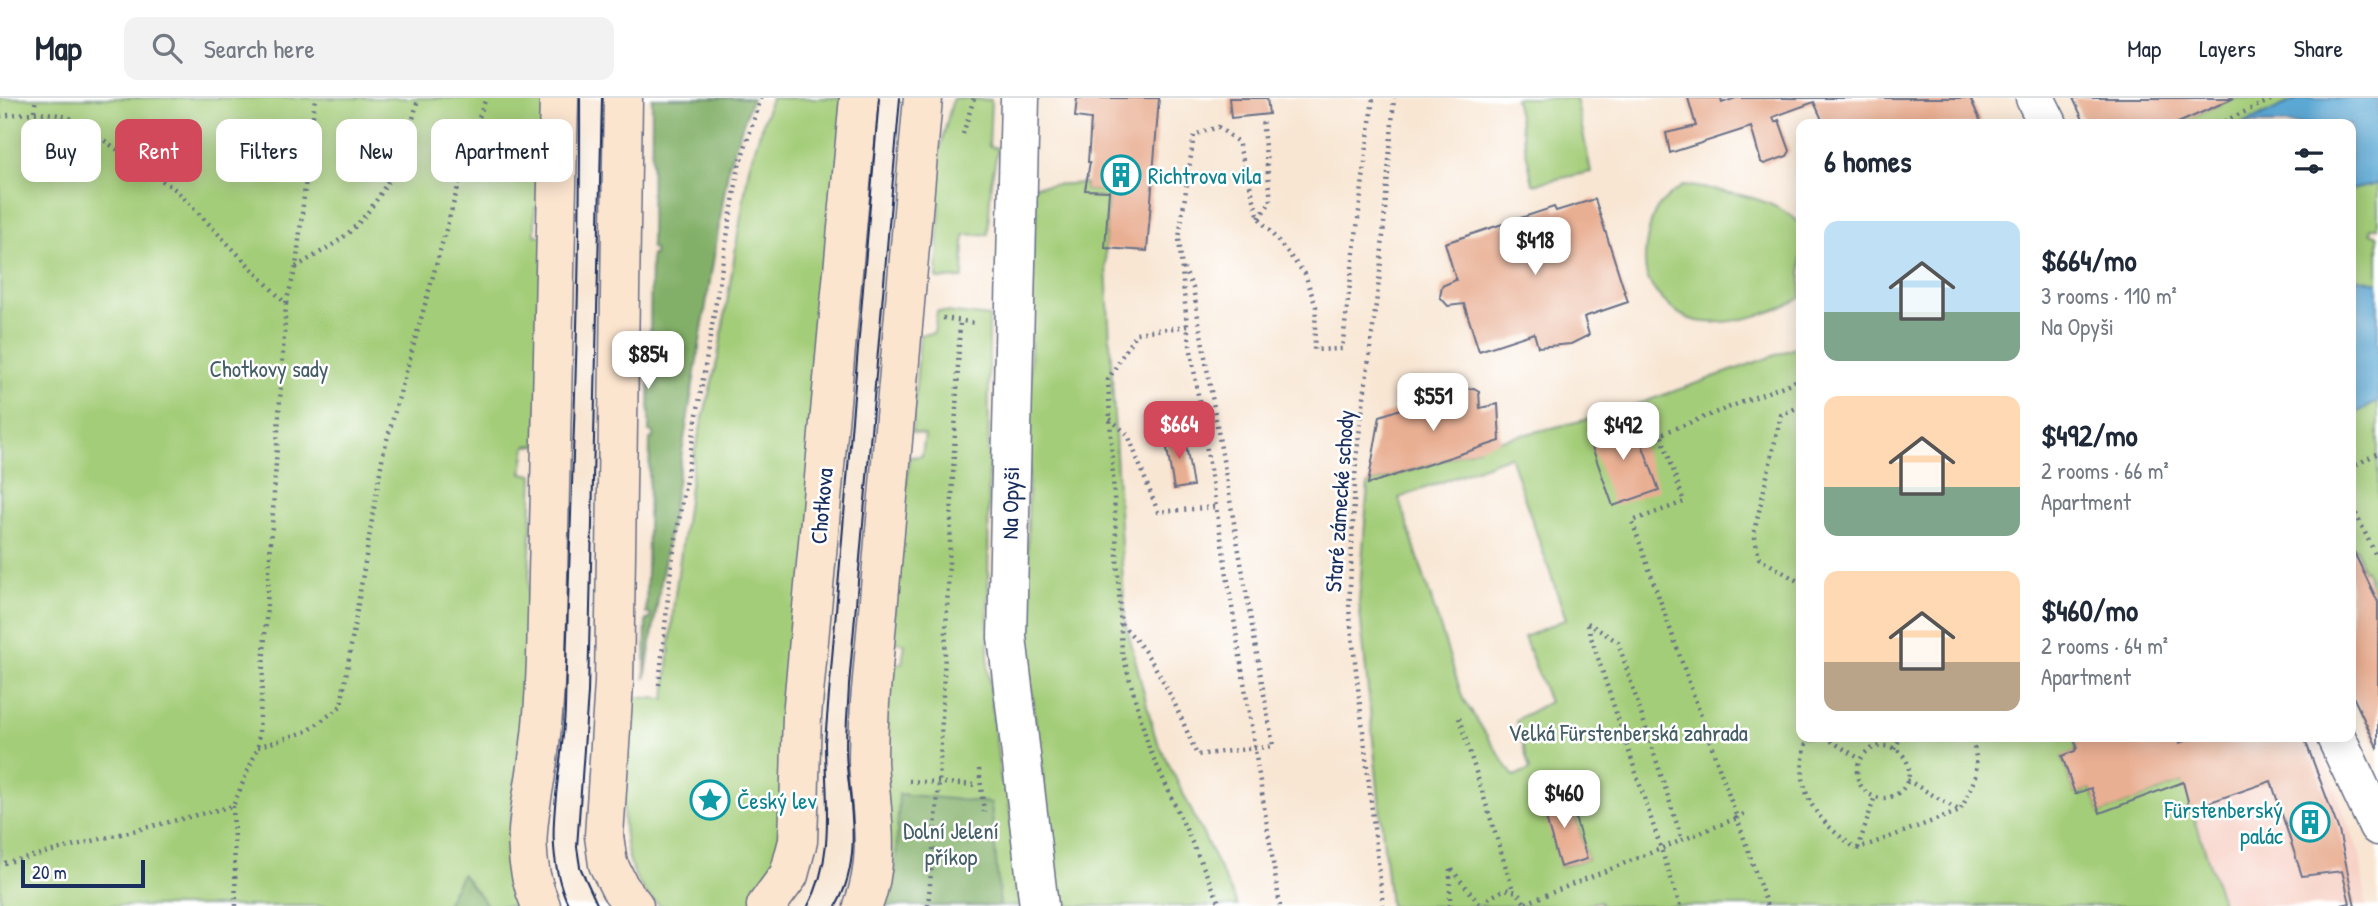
<!DOCTYPE html>
<meta charset="utf-8">
<style>
body{margin:0;font-family:"Patrick Hand",sans-serif;background:#f2f2f3;color:#1f2937;height:100vh;display:flex;flex-direction:column;font-size:26px;white-space:nowrap}
*{box-sizing:border-box;margin:0}
p{font-size:23px;color:#747a83}
.icon{flex:none;width:38px;height:38px;fill:none;stroke:currentColor;stroke-width:2;stroke-linecap:round;stroke-linejoin:round}
.map{position:relative;flex:1;overflow:hidden}
.drawer{position:absolute;left:1796px;top:21px;width:560px;height:623px;display:flex;flex-direction:column;background:#fff;border-radius:14px;box-shadow:0 4px 18px #0003}
.drawer>*{flex:none}
.banner{position:absolute;left:21px;top:21px;width:665px;height:63px;display:flex;gap:14px}
.scale{position:absolute;left:21px;bottom:18px;width:124px;box-sizing:border-box;padding-left:7px;border:4px solid #1b2f5e;border-top:0;font-size:19px;line-height:24px;white-space:nowrap;color:#1b2f5e;-webkit-text-stroke:5px #fff;paint-order:stroke}
.price{position:absolute;translate:-50% -60px;padding:0 16px;border-radius:14px;background:#fff;color:#222;font-size:23px;line-height:46px;filter:drop-shadow(0 2px 4px #0008)}
.price::after{content:'';position:absolute;left:50%;top:42px;width:21px;height:16px;margin-left:-10px;background:inherit;clip-path:polygon(0 0,100% 0,50% 100%)}
.price.current{background:#d1495b;color:#fff}
ul{padding:0;list-style:none}
li{display:flex;align-items:center;gap:21px;height:175px;padding:0 28px}
li span{display:grid;place-items:center;flex:none;width:196px;height:140px;border-radius:14px;color:#555}
li>.icon{margin-inline-start:auto}
span .icon{width:84px;height:84px;fill:#fffc;stroke-width:1}
li b{font-size:30px}
h2{display:flex;justify-content:space-between;align-items:center;height:84px;padding:0 28px;font-size:30px}
.pill{padding:0 24px;border-radius:14px;background:#fff;box-shadow:0 4px 18px #0003;font-size:24px;line-height:63px}
.pill.current{background:#d1495b;color:#fff}
header{display:flex;align-items:center;gap:42px;box-sizing:border-box;height:98px;padding:0 35px;background:#fff;border-bottom:2px solid #e0e1e3}
header strong{font-size:33px}
nav{display:flex;gap:38px;margin-inline-start:auto;font-size:24px}
.search{width:490px;height:63px;background:#f2f2f3;display:flex;align-items:center;gap:18px;box-sizing:border-box;padding:0 24px;border-radius:14px;color:#747a83;font-size:26px}
.map>svg:first-child{display:block}
.built{fill:#f7d1c6}
.green{fill:#a4cd79;stroke:#607e6c;stroke-width:2;fill-rule:evenodd}
.forest{fill:#83b069;stroke:#4f7064;stroke-width:2}
.water{fill:#5ca8d4;stroke:#3c6c99;stroke-width:2}
.building{fill:#e9af93}
.lines{fill:none;stroke-linecap:round;stroke-linejoin:round}
.street-casing{stroke:#686f87;stroke-width:41}
.secondary-casing{stroke:#686f87;stroke-width:41}
.path{stroke:#686f87;stroke-width:4.5;stroke-dasharray:2 5;stroke-linecap:butt}
.street{stroke:#fff;stroke-width:38}
.secondary{stroke:#fce5cf;stroke-width:38}
.tram{stroke:#1b2f5e;stroke-width:2}
.labels{text-anchor:middle;dominant-baseline:central;stroke-width:5;stroke-linejoin:round;paint-order:stroke}
.culture-label{font-size:23px;fill:#0d838f;stroke:#fff;text-anchor:start}
.park-label{font-size:23px;fill:#445e66;stroke:#fff}
.street-label{font-size:23px;fill:#1b2f5e;stroke:#fff}
</style>
<header>
<strong>Map</strong>
<div class="search"><svg class="icon" aria-label="search" viewBox="0 0 24 24"><circle cx="10" cy="10" r="6"/><path d="M15 15l6 6"/></svg>Search here</div>
<nav><a>Map</a><a>Layers</a><a>Share</a></nav>
</header>
<div class="map">
<svg width="2378" height="808" viewBox="0 0 2378 808">
<rect width="100%" height="100%" fill="#fff"/>
<filter id="ink" filterUnits="userSpaceOnUse"><feTurbulence type="fractalNoise" baseFrequency=".0143" numOctaves="2"/><feDisplacementMap in="SourceGraphic" scale="14" xChannelSelector="R" yChannelSelector="G"/><feConvolveMatrix kernelMatrix="1 2 1 2 8 2 1 2 1" color-interpolation-filters="sRGB"/></filter>
<filter id="wash" filterUnits="userSpaceOnUse"><feTurbulence type="fractalNoise" baseFrequency=".00686" numOctaves="4" result="noise"/><feDisplacementMap in="SourceGraphic" scale="28" xChannelSelector="R" yChannelSelector="G"/><feGaussianBlur stdDeviation="1.57" result="paint"/><feColorMatrix in="noise" values="0 0 0 0 0 0 0 0 0 0 0 0 0 0 0 0 0 1.4 0 .05"/><feComposite in="paint" operator="in"/></filter>
<g filter="url(#wash)">
<rect width="100%" height="100%" fill="#f8e6d3"/>
<path class="built" d="M2050 639H2315L2360 757 2366 808H2223L2190 711 2081 745Z"/>
<path class="green" d="M0 0H547L545 109 535 110V137L546 138 537 347 526 348 522 375 533 377 524 614 510 725 526 808H0Z
M771 0H850L781 757 753 803 745 808H661C603 773 628 656 632 599L665 601 674 504 695 352 718 260 749 69Z
M953 0 991 2 989 48 998 50 991 84 988 136 964 137 963 180 937 181 940 104 930 91Z
M1515 0H1576L1591 74 1533 86Z
M2234 0H2299L2243 26H2176Z
M1085 85V92L1109 93 1105 150 1125 522 1155 638 1238 808H1060L1026 552 1033 88Z
M2378 86V130H2371L2370 135 2378 138V185L2350 179V92Z
M1684 87C1724 94 1771 97 1801 126V200C1774 215 1728 229 1697 223 1682 220 1671 211 1661 200 1645 184 1643 169 1646 147 1652 112 1656 107 1684 87Z
M937 213 989 219 988 573 1001 684H1007L1020 808H879L889 565 902 566 905 546 891 543 909 359 922 358 925 337 912 334 920 237 934 235Z
M1801 248V639H2073L2077 649 2075 653 2062 659 2075 696 2091 690 2100 715 2183 684 2223 808H1602L1600 803 1584 808H1390L1359 504 1368 386 1479 350 1480 347 1610 316ZM1510 358 1566 521 1524 539 1549 604 1516 622 1530 672 1514 679 1463 601 1399 400ZM1568 695 1587 761 1561 769 1542 703Z
M2350 290 2366 310 2378 304V496H2374L2366 472 2363 473 2356 450 2353 451 2350 446Z"/>
<path class="forest" d="M652 0H752L729 66 645 581 646 522 650 521V515L646 516 650 341 653 340V334H649L651 157H654V151H651Z
M899 696 991 705 1000 808H882L895 783Z
M462 776 488 808H445Z"/>
<path class="water" d="M2299 0H2378V86L2350 92V26H2243Z
M2350 179 2378 185V304L2350 318Z"/>
<g id="blocks">
<path class="building" d="M1077 0H1159L1147 153 1105 150 1109 93 1085 92 1090 64H1088L1091 21 1075 19Z
M1229 0H1267L1269 16 1231 20Z
M1688 0H1721L1722 5 1736 0H1970L1982 26H1824L1814 4 1773 19 1775 24 1779 22 1790 53 1787 58 1764 66 1761 64 1751 29 1670 55 1666 35 1696 28Z
M2073 0H2234L2176 26H2085Z
M1595 101 1628 204 1584 219 1589 237 1571 246 1538 249 1534 235 1479 253 1464 206 1448 208 1440 199 1442 188 1456 182 1445 145 1554 109 1556 113Z
M1474 290 1479 293 1480 310 1498 306 1500 343 1368 386 1380 318 1453 293Z
M1632 319 1659 392 1613 408 1587 335Z
M1184 335 1193 388 1174 391 1165 339Z
M2350 446 2378 504V651L2350 592Z
M2073 639H2177L2179 645 2196 639H2304L2339 733 2355 808H2337L2350 805 2342 773 2302 778 2271 683 2190 711 2183 684 2100 715 2091 690 2075 696 2062 658 2075 653 2077 649Z
M1568 695 1587 761 1560 769 1541 703Z"/>
</g>
</g>
<g filter="url(#ink)">
<use href="#blocks" fill-opacity="0" stroke="#686f87" stroke-width="2"/>
<g class="lines">
<g class="street-casing">
<path id="street" d="M1020 0 1007 539 1039 808
M2035 0 2048 26
M2336 639 2378 728"/>
</g>
<g class="secondary-casing">
<path id="secondary" d="M623 0 614 585 604 738 608 766 620 790 634 808
M541 808C516 750 532 713 539 654 543 624 545 593 546 562L559 0
M766 808 789 777 798 743 802 618 859 0
M863 808C882 758 871 715 868 664 868 644 869 624 870 604L923 0"/>
</g>
<path class="path" d="M34 13 36 0
M0 18C26 15 47 12 73 21L176 92 286 206 258 649 233 708 0 766
M2218 26 2275 0
M963 36 974 0
M1259 120 1271 103 1262 22
M296 169C312 159 331 149 346 137 384 104 408 49 418 0
M286 205 296 169 315 0
M943 220 976 225
M1187 228 1136 235 1108 282 1122 554 1149 650 1221 808
M1801 308 1781 317 1754 435 1759 460 1801 485
M1110 321 1128 337 1158 414 1216 409
M2350 370 2378 355
M2350 403 2378 462
M1121 526C1157 560 1178 612 1197 657L1273 648 1193 190 1184 171
M659 587 671 470 739 68 761 0
M1459 620 1513 792
M1808 639C1791 692 1815 722 1857 751
M1825 639 1860 661
M1857 674a26 26 0 1 1 52 0a26 26 0 1 1-52 0Z
M258 649 308 633 341 608 383 356 472 39 486 0
M1894 651 1901 639
M979 671 984 714
M1907 682 1960 713
M909 683 978 687
M233 708 236 808
M1744 716 1737 720 1767 808
M1858 750 1875 698
M1857 751 1960 713C1975 683 1982 672 1971 639
M1526 805 1737 720 1632 423 1684 404 1661 336 1801 281
M928 808 939 686 960 223
M1280 808 1187 228 1179 140 1194 37 1218 29 1238 44 1259 120 1305 176 1316 209 1314 252 1342 251 1373 0
M1383 808 1349 511 1356 361 1380 175 1394 0
M1450 808V769L1481 808
M1487 808 1489 800 1505 791 1517 794 1526 807
M1680 808 1586 524 1618 544 1682 742"/>
<use href="#street" class="street"/>
<use href="#secondary" class="secondary"/>
<path class="tram" d="M569 808C538 745 563 677 565 610 570 407 581 203 580 0
M598 808 580 769 577 749 588 595 602 0
M808 808C836 757 825 701 825 644L879 0
M836 808C861 765 852 716 847 669 844 642 848 614 849 587L900 0"/>
</g>
</g>
<defs>
<g id="building-ring" transform="scale(2.0125)"><circle r="9.5" fill="#fff" stroke="#0f9aa8" stroke-width="1.5"/><path d="M-4-6H4V6H1V3H-1V6H-4ZM-2.5-4.3h1.7v1.8h-1.7ZM.8-4.3h1.7v1.8H.8ZM-2.5-1h1.7V.8h-1.7ZM.8-1h1.7V.8H.8Z" fill="#0f9aa8"/></g>
<g id="sight-ring" transform="scale(2.0125)"><circle r="9.5" fill="#fff" stroke="#0f9aa8" stroke-width="1.5"/><path d="M0-6L1.8-2.2L6-1.7L2.9 1.2L3.7 5.4L0 3.3L-3.7 5.4L-2.9 1.2L-6-1.7L-1.8-2.2Z" fill="#0f9aa8"/></g>
</defs>
<g fill-rule="evenodd">
<use href="#building-ring" x="1121" y="77"/>
<use href="#sight-ring" x="710" y="702"/>
<use href="#building-ring" x="2310" y="724"/>
</g>
<g class="labels">
<g class="culture-label">
<text x="1148" y="77">Richtrova vila</text>
<text x="737" y="702">Český lev</text>
<text x="2283" y="711" text-anchor="end">Fürstenberský<tspan x="2283" dy="26">palác</tspan></text>
</g>
<g class="park-label">
<text x="269" y="270">Chotkovy sady</text>
<text x="1628" y="634">Velká Fürstenberská zahrada</text>
<text x="951" y="732">Dolní Jelení<tspan x="951" dy="26">příkop</tspan></text>
</g>
<g class="street-label">
<text transform="translate(1339 403) rotate(-86)">Staré zámecké schody</text>
<text transform="translate(1010 405) rotate(-89)">Na Opyši</text>
<text transform="translate(821 408) rotate(-85)">Chotkova</text>
</g>
</g>
</svg>
<div class="scale">20 m</div>
<b class="price" style="left:1535px;top:179px">$418</b>
<b class="price" style="left:648px;top:293px">$854</b>
<b class="price" style="left:1433px;top:335px">$551</b>
<b class="price current" style="left:1179px;top:363px">$664</b>
<b class="price" style="left:1623px;top:364px">$492</b>
<b class="price" style="left:1564px;top:732px">$460</b>
<div class="banner">
<a class="pill">Buy</a>
<a class="pill current">Rent</a>
<a class="pill">Filters</a>
<a class="pill">New</a>
<a class="pill">Apartment</a>
</div>
<section class="drawer">
<h2>6 homes<svg class="icon" aria-label="filters" viewBox="0 0 24 24"><path d="M4 7h16M4 17h16"/><circle cx="9" cy="7" r="2"/><circle cx="15" cy="17" r="2"/></svg></h2>
<ul>
<li><span style="background:linear-gradient(#bfe0f5 65%,#7fa58c 0)"><svg class="icon" aria-label="home" viewBox="0 0 24 24"><path d="M3 11l9-7 9 7M6 9v11h12V9"/></svg></span><div><b>$664/mo</b><p>3 rooms · 110 m²</p><p>Na Opyši</p></div></li>
<li><span style="background:linear-gradient(#ffd9b3 65%,#7fa58c 0)"><svg class="icon" aria-label="home" viewBox="0 0 24 24"><path d="M3 11l9-7 9 7M6 9v11h12V9"/></svg></span><div><b>$492/mo</b><p>2 rooms · 66 m²</p><p>Apartment</p></div></li>
<li><span style="background:linear-gradient(#ffd9b3 65%,#b9a48a 0)"><svg class="icon" aria-label="home" viewBox="0 0 24 24"><path d="M3 11l9-7 9 7M6 9v11h12V9"/></svg></span><div><b>$460/mo</b><p>2 rooms · 64 m²</p><p>Apartment</p></div></li>
</ul>
</section>
</div>
